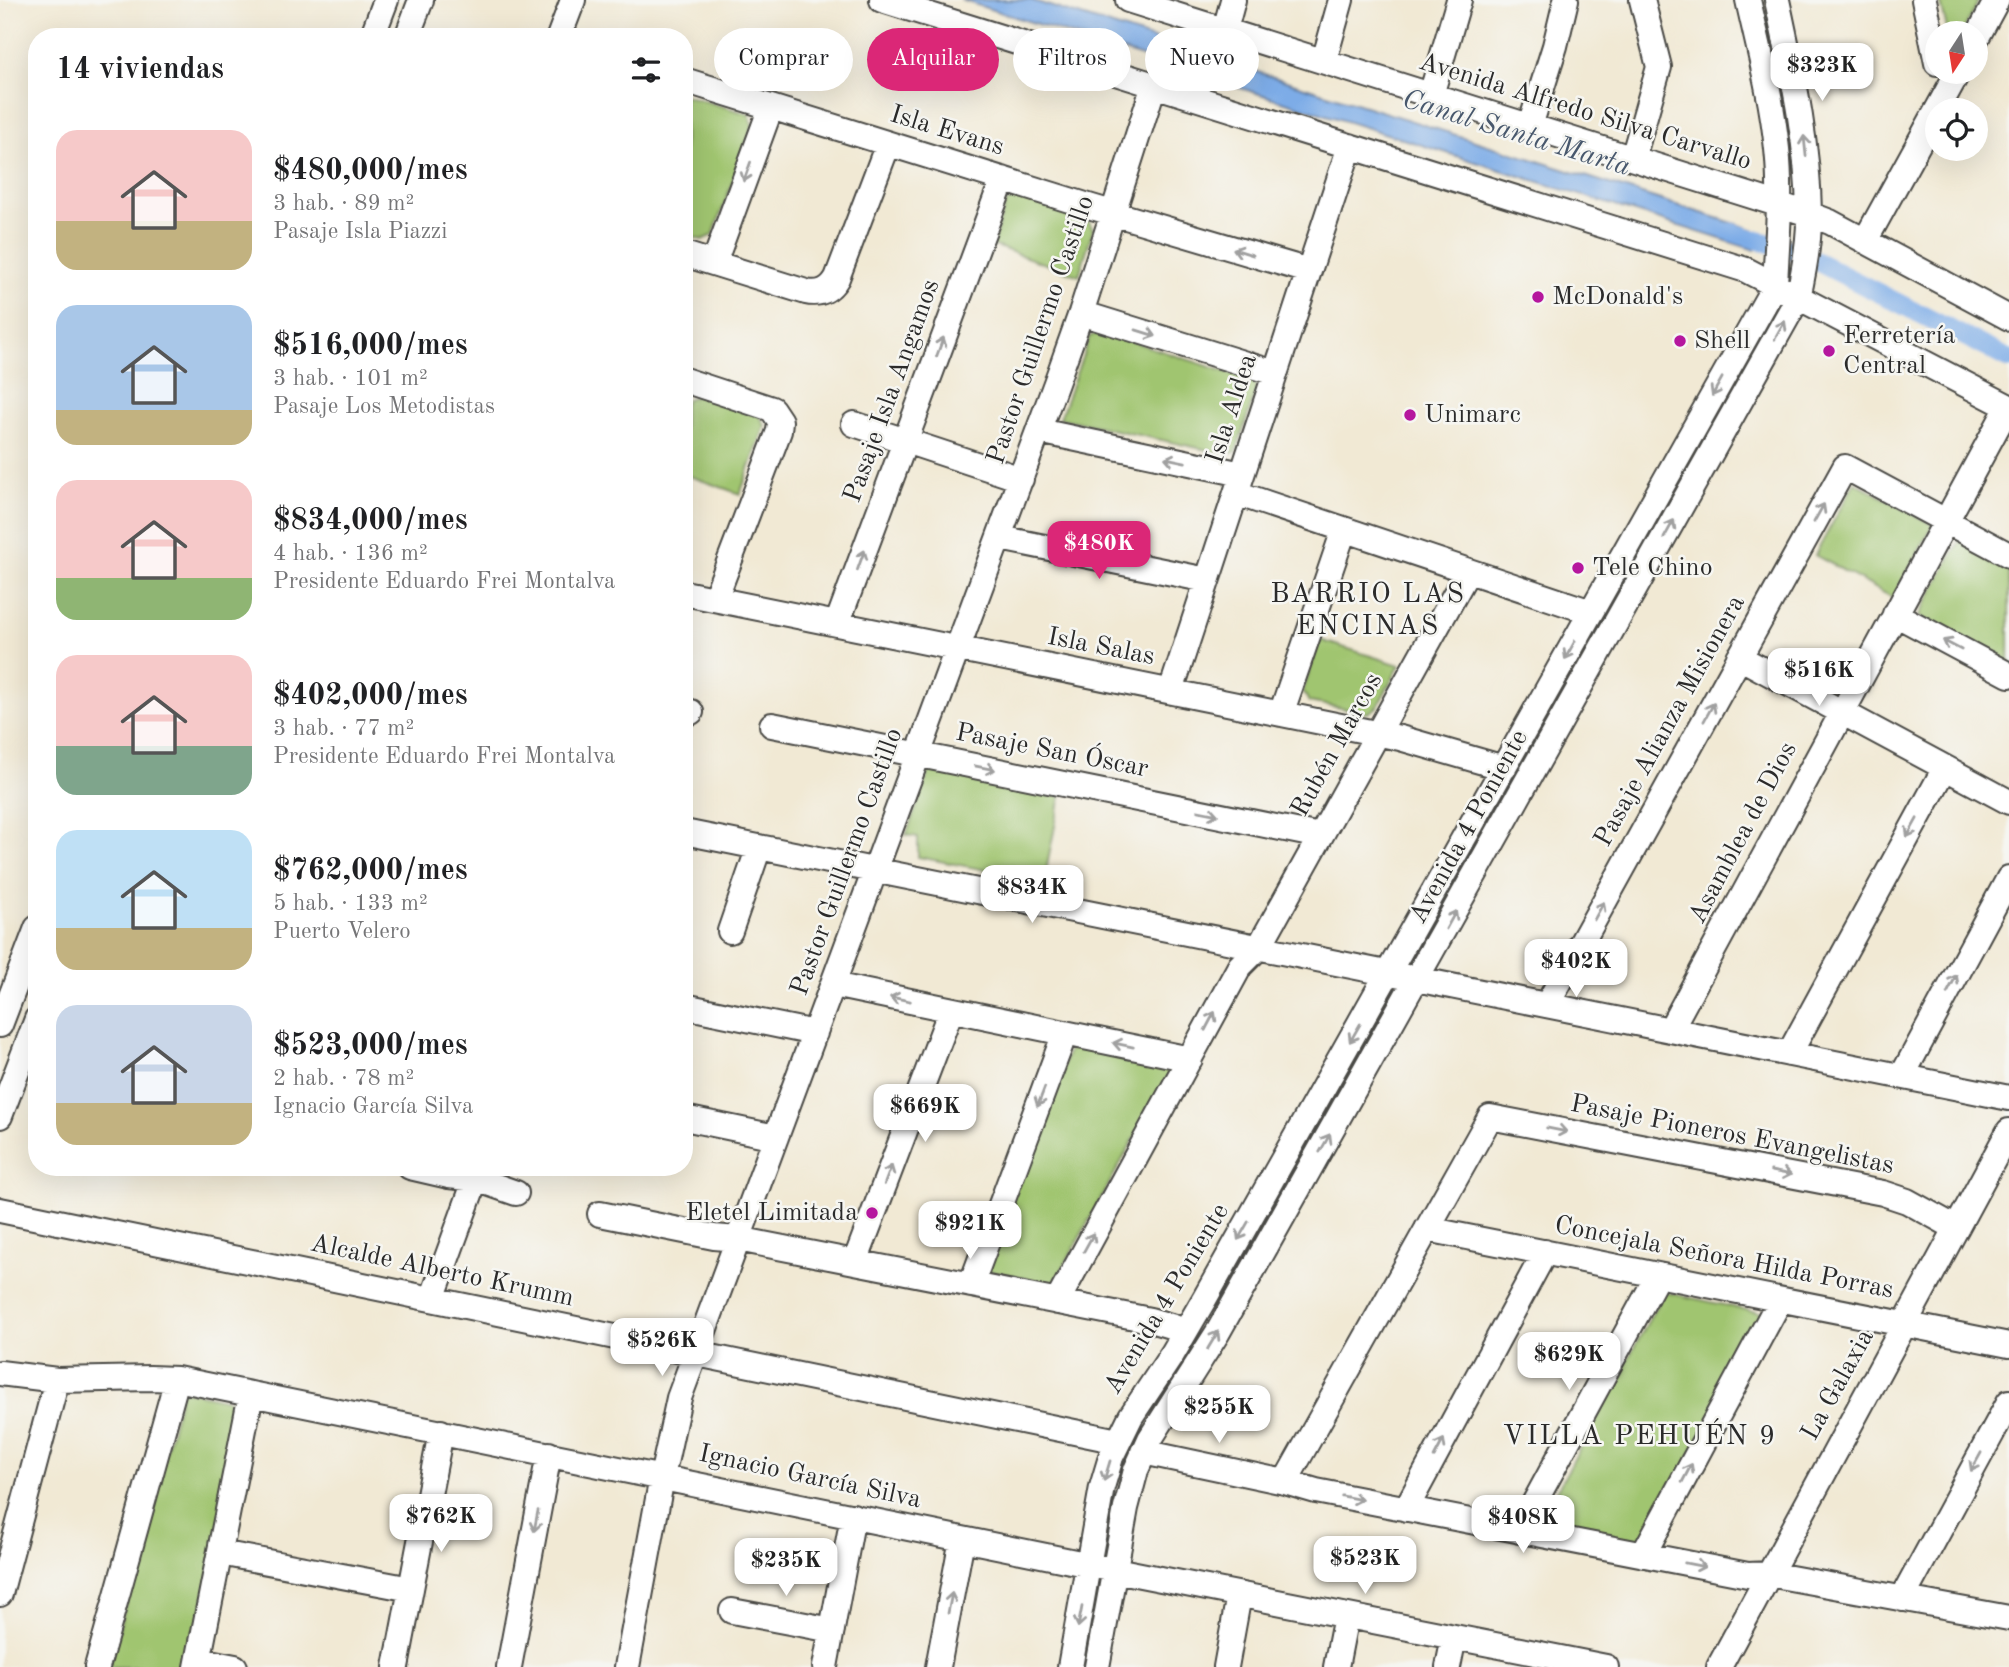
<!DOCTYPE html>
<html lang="es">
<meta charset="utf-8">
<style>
body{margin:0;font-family:"Old Standard TT",serif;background:#f2f2f2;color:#202124;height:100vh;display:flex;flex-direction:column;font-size:26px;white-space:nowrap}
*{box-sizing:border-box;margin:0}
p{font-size:23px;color:#757577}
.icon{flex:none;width:38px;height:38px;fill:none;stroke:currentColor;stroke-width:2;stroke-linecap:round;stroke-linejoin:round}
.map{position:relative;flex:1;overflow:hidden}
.drawer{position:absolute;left:28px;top:28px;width:665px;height:1148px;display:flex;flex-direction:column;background:#fff;border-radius:28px;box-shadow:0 7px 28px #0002}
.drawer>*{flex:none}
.guide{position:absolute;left:714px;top:28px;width:665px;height:63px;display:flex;gap:14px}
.needle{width:46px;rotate:192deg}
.buttons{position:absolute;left:1925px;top:21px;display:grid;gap:14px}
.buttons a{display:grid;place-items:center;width:63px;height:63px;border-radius:50%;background:#fff;box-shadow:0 7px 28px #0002;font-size:35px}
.price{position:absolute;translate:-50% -60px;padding:0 16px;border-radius:14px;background:#fff;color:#222;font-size:23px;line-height:46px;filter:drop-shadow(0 2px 4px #0008)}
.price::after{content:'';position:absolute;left:50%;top:42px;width:21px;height:16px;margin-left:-10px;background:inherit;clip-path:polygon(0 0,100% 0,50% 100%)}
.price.on{background:#db2777;color:#fff}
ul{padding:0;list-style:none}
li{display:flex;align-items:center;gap:21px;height:175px;padding:0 28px}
li span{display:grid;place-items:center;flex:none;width:196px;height:140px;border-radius:21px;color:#555}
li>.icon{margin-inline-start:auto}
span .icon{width:84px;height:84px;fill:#fffc;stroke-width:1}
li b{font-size:30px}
h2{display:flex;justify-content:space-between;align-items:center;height:84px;padding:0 28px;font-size:30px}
.pill{padding:0 24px;border-radius:32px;background:#fff;box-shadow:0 7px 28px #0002;font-size:24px;line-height:63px}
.pill.on{background:#db2777;color:#fff}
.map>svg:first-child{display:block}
.green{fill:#a0c56f;stroke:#66784d;stroke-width:2}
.water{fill:#7dace7;stroke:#546c89;stroke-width:2}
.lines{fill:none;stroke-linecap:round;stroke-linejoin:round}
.canal{stroke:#7dace7;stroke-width:19}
.minor-casing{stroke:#494844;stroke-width:28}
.minor{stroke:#fff;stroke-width:24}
.oneway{stroke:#a0a0a0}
.poi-dot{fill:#b5179e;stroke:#f6f6f2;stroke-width:2.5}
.labels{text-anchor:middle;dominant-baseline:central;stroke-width:5;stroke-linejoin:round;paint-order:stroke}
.street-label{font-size:26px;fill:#2b2b2b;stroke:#f6f6f2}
.poi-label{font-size:26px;fill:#2b2b2b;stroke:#f6f6f2;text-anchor:start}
.water-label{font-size:28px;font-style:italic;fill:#48586d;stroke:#f6f6f2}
.neighbourhood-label{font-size:28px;letter-spacing:2px;fill:#2b2b2b;stroke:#f6f6f2}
</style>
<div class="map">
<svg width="2009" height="1667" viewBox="0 0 2009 1667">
<rect width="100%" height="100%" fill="#f6f6f2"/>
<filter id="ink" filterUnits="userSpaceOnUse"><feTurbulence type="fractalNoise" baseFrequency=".0143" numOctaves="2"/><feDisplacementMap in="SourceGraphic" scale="14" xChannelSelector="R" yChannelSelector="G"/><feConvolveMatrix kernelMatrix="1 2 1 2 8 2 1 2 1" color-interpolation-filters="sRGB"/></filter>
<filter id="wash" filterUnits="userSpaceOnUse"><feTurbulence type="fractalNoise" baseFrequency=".00686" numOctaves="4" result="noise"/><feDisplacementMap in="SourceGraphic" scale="28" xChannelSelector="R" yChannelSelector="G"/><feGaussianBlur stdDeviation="1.57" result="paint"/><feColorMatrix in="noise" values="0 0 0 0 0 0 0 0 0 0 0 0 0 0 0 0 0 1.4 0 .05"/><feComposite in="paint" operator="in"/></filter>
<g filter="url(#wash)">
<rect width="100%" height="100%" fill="#f1e9d4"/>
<path class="green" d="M1940 0H1979L1962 33H1948Z
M684 95 749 114 753 125 713 235 702 240 684 235Z
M1017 197 1088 220 1093 229 1079 276 992 245 1006 203Z
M1103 332 1254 381 1256 390 1236 452 1226 454 1060 418 1090 336Z
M697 396 760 416 765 426 740 494 684 474V404L686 399Z
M1855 482 1933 525 1893 598 1815 555Z
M1960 540 2009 566V665L1919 616Z
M1320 640 1400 665 1377 707 1368 713 1309 702 1303 691Z
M931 768 1061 796 1044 881 918 857V837L906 835Z
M1071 1045 1175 1064 1054 1284 985 1270Z
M1664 1292 1766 1314 1642 1546 1540 1522Z
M182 1390 243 1403 191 1667H109Z"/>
<path class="water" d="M961 0H1031L1755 230V250Z"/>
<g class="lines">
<path class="canal" d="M1731 232 1798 252 2009 359"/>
</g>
</g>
<g filter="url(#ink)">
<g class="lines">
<g class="minor-casing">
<path id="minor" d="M882 0 1746 270 2009 407
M1128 0 1809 214 1830 222 2009 318
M1924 0 1937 63
M1225 30 1233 0
M372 37 386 0
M407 37 421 0
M559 37 573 0
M1976 39 1997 0
M1324 61 1341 0
M684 80 1092 207 1309 271
M1431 95 1459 0
M1530 126 1555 46 1566 0
M1633 158 1659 67 1642 0
M1865 241 1958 72
M684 254 806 292C820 295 830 290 837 278L888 144
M714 263 771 107
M1081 313 1275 373
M684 380 772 409 780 421 779 431 715 599
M854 424 1021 479
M1039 431 1242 474
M1236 493 1591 612
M1000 538 1207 580
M684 593 1400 738 1504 768
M1895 614 2009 675
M837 624 1003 179
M1739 657 2009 802
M1171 691 1350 146
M684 710 691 712
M1281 714 1344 530
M772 725 1320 836
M684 832 2009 1098
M730 931 759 847
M833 985 1190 1059
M1547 1005 1845 467 2009 555
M684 1006 815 1033
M0 1025 37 928
M1670 1030 2008 407
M1789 1054 1945 768
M1902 1076 2009 878
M0 1116 37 1019
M684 1118 776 1137
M410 1167 449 1176 476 1179 516 1193
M0 1210 1118 1441
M600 1214 714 1237 738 1239 1150 1320 1174 1327 1184 1333
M1427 1229 2009 1345
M855 1262 951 1010
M971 1285 1065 1033
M432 1299 480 1167
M1057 1302 1240 966 1259 947 1468 571
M0 1373 57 1380 150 1378 177 1379 1090 1565 1606 1667
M1143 1452 1285 1482 1316 1491 1748 1575 1769 1574 2009 1618
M1285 1482 1490 1117 1883 1193 1907 1201 1956 1228
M1406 1509 1545 1252
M1519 1531 1658 1275
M220 1553 411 1589
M1643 1555 1780 1300
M0 1594 57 1380
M1902 1599 2009 1402
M732 1611 832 1630
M199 1660 235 1667
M97 1667 177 1379
M197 1667 251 1394
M396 1667 441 1432
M509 1667 549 1454
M627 1667 662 1477 679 1398 1056 383 1081 313 1154 85
M825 1667 853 1516
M938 1667 962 1539
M1070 1667 1102 1487 1111 1457 1131 1416 1173 1353 1205 1298 1775 285C1777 240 1782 195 1777 149 1772 99 1759 49 1748 0
M1097 1667 1126 1508 1136 1470 1150 1439 1218 1332 1798 298C1804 271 1810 241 1809 213 1808 140 1792 71 1777 0
M1226 1667 1239 1595
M1336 1667 1346 1616
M1448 1667 1454 1637
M1719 1667 2009 1131"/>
</g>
<use href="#minor" class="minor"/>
</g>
<defs><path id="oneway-shaft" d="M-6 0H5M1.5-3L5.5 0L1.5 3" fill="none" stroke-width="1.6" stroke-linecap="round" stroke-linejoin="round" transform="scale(1.75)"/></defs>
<g class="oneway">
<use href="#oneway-shaft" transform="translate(1805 146) rotate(-96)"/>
<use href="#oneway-shaft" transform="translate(747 172) rotate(110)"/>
<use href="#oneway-shaft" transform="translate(1243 252) rotate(-163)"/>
<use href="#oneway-shaft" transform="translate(1780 330) rotate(-61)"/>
<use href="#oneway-shaft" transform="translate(1146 333) rotate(17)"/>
<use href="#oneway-shaft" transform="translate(940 347) rotate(-70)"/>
<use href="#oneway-shaft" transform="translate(1717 387) rotate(119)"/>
<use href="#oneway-shaft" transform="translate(1175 460) rotate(-168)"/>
<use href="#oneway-shaft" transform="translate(1819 513) rotate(-61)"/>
<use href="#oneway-shaft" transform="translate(1669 529) rotate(-61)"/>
<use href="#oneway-shaft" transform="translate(861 560) rotate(-70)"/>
<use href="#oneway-shaft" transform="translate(1952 645) rotate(-152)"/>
<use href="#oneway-shaft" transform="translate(1570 650) rotate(119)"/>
<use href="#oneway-shaft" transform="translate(1709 712) rotate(-61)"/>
<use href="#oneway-shaft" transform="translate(985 768) rotate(11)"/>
<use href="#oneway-shaft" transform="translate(1208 813) rotate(11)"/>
<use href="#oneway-shaft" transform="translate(1912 828) rotate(119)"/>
<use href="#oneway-shaft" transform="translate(1599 911) rotate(-61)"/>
<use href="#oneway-shaft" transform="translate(1451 920) rotate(-61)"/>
<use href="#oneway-shaft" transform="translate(1952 984) rotate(-62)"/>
<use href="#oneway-shaft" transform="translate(900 999) rotate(-168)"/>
<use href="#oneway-shaft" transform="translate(1210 1021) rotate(-62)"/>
<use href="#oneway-shaft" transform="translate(1355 1033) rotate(120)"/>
<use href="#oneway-shaft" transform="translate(1123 1045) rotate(-168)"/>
<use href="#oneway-shaft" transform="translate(1041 1097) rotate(111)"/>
<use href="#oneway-shaft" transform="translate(1557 1130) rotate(11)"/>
<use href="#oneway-shaft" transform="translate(1325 1143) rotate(-60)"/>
<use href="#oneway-shaft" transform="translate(1781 1173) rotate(11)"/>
<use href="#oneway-shaft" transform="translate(888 1175) rotate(-69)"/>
<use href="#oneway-shaft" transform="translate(1243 1231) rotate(120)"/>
<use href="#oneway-shaft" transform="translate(1089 1242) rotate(-61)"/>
<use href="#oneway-shaft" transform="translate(1213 1340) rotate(-59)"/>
<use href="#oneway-shaft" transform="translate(1439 1448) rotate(-62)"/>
<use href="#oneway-shaft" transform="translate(1976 1462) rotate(119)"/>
<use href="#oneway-shaft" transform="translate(1107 1471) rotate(107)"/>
<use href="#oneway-shaft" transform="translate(1687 1473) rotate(-62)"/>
<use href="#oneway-shaft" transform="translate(1352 1498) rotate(11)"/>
<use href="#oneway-shaft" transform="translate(536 1521) rotate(101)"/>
<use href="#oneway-shaft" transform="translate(1695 1565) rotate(11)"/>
<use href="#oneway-shaft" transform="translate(950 1603) rotate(-79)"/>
<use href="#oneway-shaft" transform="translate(1080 1617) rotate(101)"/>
</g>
</g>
<g class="poi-dot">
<circle cx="1538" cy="297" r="7"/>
<circle cx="1680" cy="341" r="7"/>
<circle cx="1829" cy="351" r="7"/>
<circle cx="1410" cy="415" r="7"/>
<circle cx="1578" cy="568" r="7"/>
<circle cx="872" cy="1213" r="7"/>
</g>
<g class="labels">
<g class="street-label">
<text transform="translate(1585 112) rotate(17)">Avenida Alfredo Silva Carvallo</text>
<text transform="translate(947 131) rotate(17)">Isla Evans</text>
<text transform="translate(1041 330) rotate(-71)">Pastor Guillermo Castillo</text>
<text transform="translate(892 391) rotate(-70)">Pasaje Isla Angamos</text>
<text transform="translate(1232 409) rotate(-72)">Isla Aldea</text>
<text transform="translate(1101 647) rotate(11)">Isla Salas</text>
<text transform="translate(1670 721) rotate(-61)">Pasaje Alianza Misionera</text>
<text transform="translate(1337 745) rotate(-61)">Rubén Marcos</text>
<text transform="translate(1052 751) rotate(11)">Pasaje San Óscar</text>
<text transform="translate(1469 827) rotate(-61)">Avenida 4 Poniente</text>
<text transform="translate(1743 833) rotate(-62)">Asamblea de Dios</text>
<text transform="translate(847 862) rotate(-70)">Pastor Guillermo Castillo</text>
<text transform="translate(1732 1135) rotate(11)">Pasaje Pioneros Evangelistas</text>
<text transform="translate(1724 1258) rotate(11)">Concejala Señora Hilda Porras</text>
<text transform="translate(442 1271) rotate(12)">Alcalde Alberto Krumm</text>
<text transform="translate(1167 1299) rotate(-59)">Avenida 4 Poniente</text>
<text transform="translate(1838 1385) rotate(-61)">La Galaxia</text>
<text transform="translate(810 1477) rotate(12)">Ignacio García Silva</text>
</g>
<g class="poi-label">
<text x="1552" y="297">McDonald's</text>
<text x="1843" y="336">Ferretería<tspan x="1843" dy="30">Central</tspan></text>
<text x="1694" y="341">Shell</text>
<text x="1424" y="415">Unimarc</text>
<text x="1592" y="568">Tele Chino</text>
<text x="858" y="1213" text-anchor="end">Eletel Limitada</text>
</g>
<g class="water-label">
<text transform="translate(1516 134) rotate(17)">Canal Santa Marta</text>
</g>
<g class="neighbourhood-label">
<text x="1368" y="595">BARRIO LAS<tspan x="1368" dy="32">ENCINAS</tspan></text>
<text x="1640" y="1437">VILLA PEHUÉN 9</text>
</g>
</g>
</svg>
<div class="buttons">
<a><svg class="needle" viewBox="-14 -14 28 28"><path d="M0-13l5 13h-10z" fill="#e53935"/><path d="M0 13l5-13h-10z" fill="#757577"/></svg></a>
<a><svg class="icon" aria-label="locate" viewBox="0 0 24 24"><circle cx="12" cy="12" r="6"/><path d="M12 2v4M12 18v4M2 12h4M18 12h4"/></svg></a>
</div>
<b class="price" style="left:1822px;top:103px">$323K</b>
<b class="price on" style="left:1099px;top:581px">$480K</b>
<b class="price" style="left:1819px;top:708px">$516K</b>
<b class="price" style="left:1032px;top:925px">$834K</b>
<b class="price" style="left:1576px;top:999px">$402K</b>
<b class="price" style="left:925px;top:1144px">$669K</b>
<b class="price" style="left:970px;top:1261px">$921K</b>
<b class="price" style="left:662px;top:1378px">$526K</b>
<b class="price" style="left:1569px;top:1392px">$629K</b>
<b class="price" style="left:1219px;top:1445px">$255K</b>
<b class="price" style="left:441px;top:1554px">$762K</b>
<b class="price" style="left:1523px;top:1555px">$408K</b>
<b class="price" style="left:1365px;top:1596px">$523K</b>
<b class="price" style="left:786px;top:1598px">$235K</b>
<div class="guide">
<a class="pill">Comprar</a>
<a class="pill on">Alquilar</a>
<a class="pill">Filtros</a>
<a class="pill">Nuevo</a>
</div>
<section class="drawer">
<h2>14 viviendas<svg class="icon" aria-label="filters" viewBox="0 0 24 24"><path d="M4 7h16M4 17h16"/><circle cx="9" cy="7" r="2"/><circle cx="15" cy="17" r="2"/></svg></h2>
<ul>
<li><span style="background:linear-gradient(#f6c9c9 65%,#c2b280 0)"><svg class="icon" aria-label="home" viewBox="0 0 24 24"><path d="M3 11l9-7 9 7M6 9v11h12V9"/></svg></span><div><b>$480,000/mes</b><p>3 hab. · 89 m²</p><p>Pasaje Isla Piazzi</p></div></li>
<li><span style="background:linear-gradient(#a9c7e8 75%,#c2b280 0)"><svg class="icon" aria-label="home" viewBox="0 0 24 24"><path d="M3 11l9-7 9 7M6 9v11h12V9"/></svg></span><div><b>$516,000/mes</b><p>3 hab. · 101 m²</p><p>Pasaje Los Metodistas</p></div></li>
<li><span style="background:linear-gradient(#f6c9c9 70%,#8fb573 0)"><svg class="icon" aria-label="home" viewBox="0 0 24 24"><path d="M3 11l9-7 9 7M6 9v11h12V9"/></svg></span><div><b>$834,000/mes</b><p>4 hab. · 136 m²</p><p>Presidente Eduardo Frei Montalva</p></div></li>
<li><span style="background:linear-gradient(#f6c9c9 65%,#7fa58c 0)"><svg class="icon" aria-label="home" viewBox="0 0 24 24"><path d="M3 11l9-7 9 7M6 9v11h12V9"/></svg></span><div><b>$402,000/mes</b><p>3 hab. · 77 m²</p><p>Presidente Eduardo Frei Montalva</p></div></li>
<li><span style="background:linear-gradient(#bfe0f5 70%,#c2b280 0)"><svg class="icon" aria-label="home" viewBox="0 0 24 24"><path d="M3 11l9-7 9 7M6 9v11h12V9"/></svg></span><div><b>$762,000/mes</b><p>5 hab. · 133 m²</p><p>Puerto Velero</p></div></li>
<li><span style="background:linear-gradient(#c9d6e8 70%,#c2b280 0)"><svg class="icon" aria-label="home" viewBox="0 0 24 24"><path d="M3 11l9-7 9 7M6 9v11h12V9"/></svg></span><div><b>$523,000/mes</b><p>2 hab. · 78 m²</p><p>Ignacio García Silva</p></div></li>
</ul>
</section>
</div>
